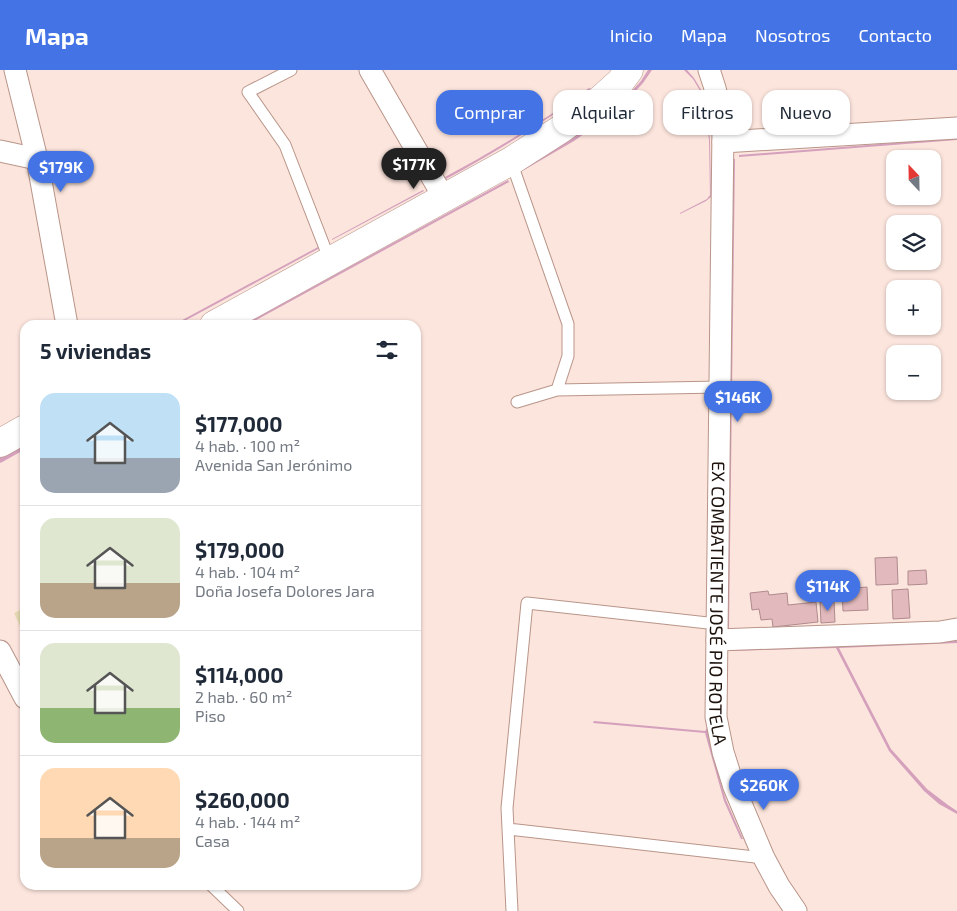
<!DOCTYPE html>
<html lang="es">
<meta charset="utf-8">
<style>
body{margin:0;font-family:"Exo 2",sans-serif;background:#f2f2f3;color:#1f2937;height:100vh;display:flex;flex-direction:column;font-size:19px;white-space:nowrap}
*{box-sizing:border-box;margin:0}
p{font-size:16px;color:#747a83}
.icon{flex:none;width:28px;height:28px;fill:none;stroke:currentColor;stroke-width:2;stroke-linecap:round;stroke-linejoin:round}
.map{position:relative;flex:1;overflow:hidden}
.side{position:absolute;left:20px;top:250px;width:401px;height:570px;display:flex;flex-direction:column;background:#fff;border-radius:15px;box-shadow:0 1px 4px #0004}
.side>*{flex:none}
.banner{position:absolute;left:436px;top:20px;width:445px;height:45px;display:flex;gap:10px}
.needle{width:32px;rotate:338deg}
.controls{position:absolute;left:886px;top:80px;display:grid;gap:10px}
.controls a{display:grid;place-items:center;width:55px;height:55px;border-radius:10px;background:#fff;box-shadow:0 1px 4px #0004;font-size:25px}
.price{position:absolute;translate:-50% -42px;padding:0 11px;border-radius:18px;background:#4373e5;color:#fff;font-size:16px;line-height:32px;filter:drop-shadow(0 1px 2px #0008)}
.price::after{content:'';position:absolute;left:50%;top:30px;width:15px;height:11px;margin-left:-8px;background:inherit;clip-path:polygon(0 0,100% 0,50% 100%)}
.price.current{background:#222;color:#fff}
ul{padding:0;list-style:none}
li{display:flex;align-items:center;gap:15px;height:125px;padding:0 20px}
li+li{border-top:1px solid #e0e1e3}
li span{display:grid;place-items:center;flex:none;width:140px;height:100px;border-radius:15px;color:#555}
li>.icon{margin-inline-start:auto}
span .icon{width:60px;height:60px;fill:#fffc;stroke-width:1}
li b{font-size:21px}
h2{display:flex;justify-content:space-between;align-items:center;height:60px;padding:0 20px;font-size:21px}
.chip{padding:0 18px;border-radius:15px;background:#fff;box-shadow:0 1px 4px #0004;font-size:18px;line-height:45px}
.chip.current{background:#4373e5;color:#fff}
header{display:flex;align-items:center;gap:30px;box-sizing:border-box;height:70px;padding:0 25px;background:#4373e5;color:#fff}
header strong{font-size:24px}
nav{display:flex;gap:28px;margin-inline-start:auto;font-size:18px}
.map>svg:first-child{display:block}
.green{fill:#e6dab3}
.water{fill:#d4a0bc}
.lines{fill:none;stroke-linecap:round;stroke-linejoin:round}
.stream{stroke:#d4a0bc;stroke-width:5.5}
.building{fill:#e2babd;stroke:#b08a8e}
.lane-casing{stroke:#b99589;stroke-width:13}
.street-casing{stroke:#b99589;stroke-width:23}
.secondary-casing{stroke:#b99589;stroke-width:29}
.lane{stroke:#fff;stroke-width:11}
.street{stroke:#fff;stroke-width:21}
.secondary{stroke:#fff;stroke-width:28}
.labels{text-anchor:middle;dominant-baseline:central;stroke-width:4;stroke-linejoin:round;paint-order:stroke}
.street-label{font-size:18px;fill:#1e120d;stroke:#fce5dd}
</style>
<header>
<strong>Mapa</strong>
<nav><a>Inicio</a><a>Mapa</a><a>Nosotros</a><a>Contacto</a></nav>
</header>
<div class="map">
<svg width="957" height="841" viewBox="0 0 957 841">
<rect width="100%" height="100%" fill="#fce5dd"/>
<path class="green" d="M25 538V567L14 543Z"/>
<path class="water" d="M648 0H652L643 13 619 39 574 71 524 100 523 98 572 68 617 37 641 11Z
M684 0H687L694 8 703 23 707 34 710 71 711 127 706 131 680 144V143L707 129 710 125 709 71 705 35 702 24 693 9Z
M589 18 591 19C544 52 496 82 446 109L445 107C495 80 543 51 589 18Z
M957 68V70L739 87V85Z
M733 89H735L729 558H727Z
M508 110 509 112 247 255H243Z
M423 120 424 121 332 170V169Z
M318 177V179L177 255H173Z
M957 571V573L839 578 891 679 927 719 948 735 957 741V744L939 734 924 721 889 681 836 578 728 581V579Z
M594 651 705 661 707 658 718 703 726 730 743 769H741L724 731 705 663 593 653Z"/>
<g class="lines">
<path class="stream" d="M0 390 25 376"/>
</g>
<path class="building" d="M897 487 898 514 876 515 875 488Z
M926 500 927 514 908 515V501Z
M867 517 868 540 843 541 842 519Z
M908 519 910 548 893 549 892 520Z
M768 521 769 525 787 523 788 535 816 532 818 552 773 557 772 549 761 550 759 539 752 540 750 523Z
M834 531 835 552 821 553 820 532Z"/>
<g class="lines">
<g class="lane-casing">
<path id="lane" d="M291 0 248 22 285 75 330 191
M511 91 568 254V286L557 320
M517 332 557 320 720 317
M508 759 764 788
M211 815 238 841
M512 841 507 738 527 533 717 554"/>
</g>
<g class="street-casing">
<g id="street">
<path d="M15 0 37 89 67 255"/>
<path d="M370 0 444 128"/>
<path id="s1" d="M709 0C716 19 721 38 723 59L716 647 723 682 734 717 764 788 779 816 796 841"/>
<path d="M723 72 957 58"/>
<path d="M0 81 37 89"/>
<path d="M717 570 940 562 957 559"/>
<path d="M0 581 25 628"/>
</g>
</g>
<g class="secondary-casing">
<path id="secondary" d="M214 255 511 91 561 59 593 36 620 12 629 0
M0 373 25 359"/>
</g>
<use href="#lane" class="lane"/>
<use href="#street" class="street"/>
<use href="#secondary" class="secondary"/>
</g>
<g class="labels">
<g class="street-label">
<text stroke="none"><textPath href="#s1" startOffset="535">EX COMBATIENTE JOSÉ PIO ROTELA</textPath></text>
</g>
</g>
</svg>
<div class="controls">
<a><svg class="needle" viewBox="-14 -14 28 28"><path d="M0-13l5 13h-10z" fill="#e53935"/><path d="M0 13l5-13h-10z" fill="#747a83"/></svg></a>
<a><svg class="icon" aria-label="layers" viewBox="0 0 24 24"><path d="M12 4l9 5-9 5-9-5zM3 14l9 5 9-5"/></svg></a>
<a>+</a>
<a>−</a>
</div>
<b class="price current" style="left:414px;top:120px">$177K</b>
<b class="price" style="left:61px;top:123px">$179K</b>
<b class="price" style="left:738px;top:353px">$146K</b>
<b class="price" style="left:828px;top:542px">$114K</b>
<b class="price" style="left:764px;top:741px">$260K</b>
<div class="banner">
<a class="chip current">Comprar</a>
<a class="chip">Alquilar</a>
<a class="chip">Filtros</a>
<a class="chip">Nuevo</a>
</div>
<section class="side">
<h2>5 viviendas<svg class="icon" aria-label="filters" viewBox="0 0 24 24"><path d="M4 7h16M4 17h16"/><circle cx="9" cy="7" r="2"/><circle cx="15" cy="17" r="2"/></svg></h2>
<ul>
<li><span style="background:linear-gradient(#bfe0f5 65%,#9aa5b1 0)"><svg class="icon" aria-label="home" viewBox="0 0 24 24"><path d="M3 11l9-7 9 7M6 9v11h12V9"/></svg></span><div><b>$177,000</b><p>4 hab. · 100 m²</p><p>Avenida San Jerónimo</p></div></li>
<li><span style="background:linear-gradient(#dfe7d0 65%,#b9a48a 0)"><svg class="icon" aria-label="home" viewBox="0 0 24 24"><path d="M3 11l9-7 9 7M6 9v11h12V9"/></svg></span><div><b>$179,000</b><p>4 hab. · 104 m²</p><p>Doña Josefa Dolores Jara</p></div></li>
<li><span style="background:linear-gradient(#dfe7d0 65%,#8fb573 0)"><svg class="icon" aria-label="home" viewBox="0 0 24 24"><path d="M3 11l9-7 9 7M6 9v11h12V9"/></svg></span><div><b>$114,000</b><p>2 hab. · 60 m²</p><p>Piso</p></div></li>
<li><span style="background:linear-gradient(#ffd9b3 70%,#b9a48a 0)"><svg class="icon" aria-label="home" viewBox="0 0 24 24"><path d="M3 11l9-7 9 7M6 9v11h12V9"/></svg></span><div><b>$260,000</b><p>4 hab. · 144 m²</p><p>Casa</p></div></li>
</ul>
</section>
</div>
